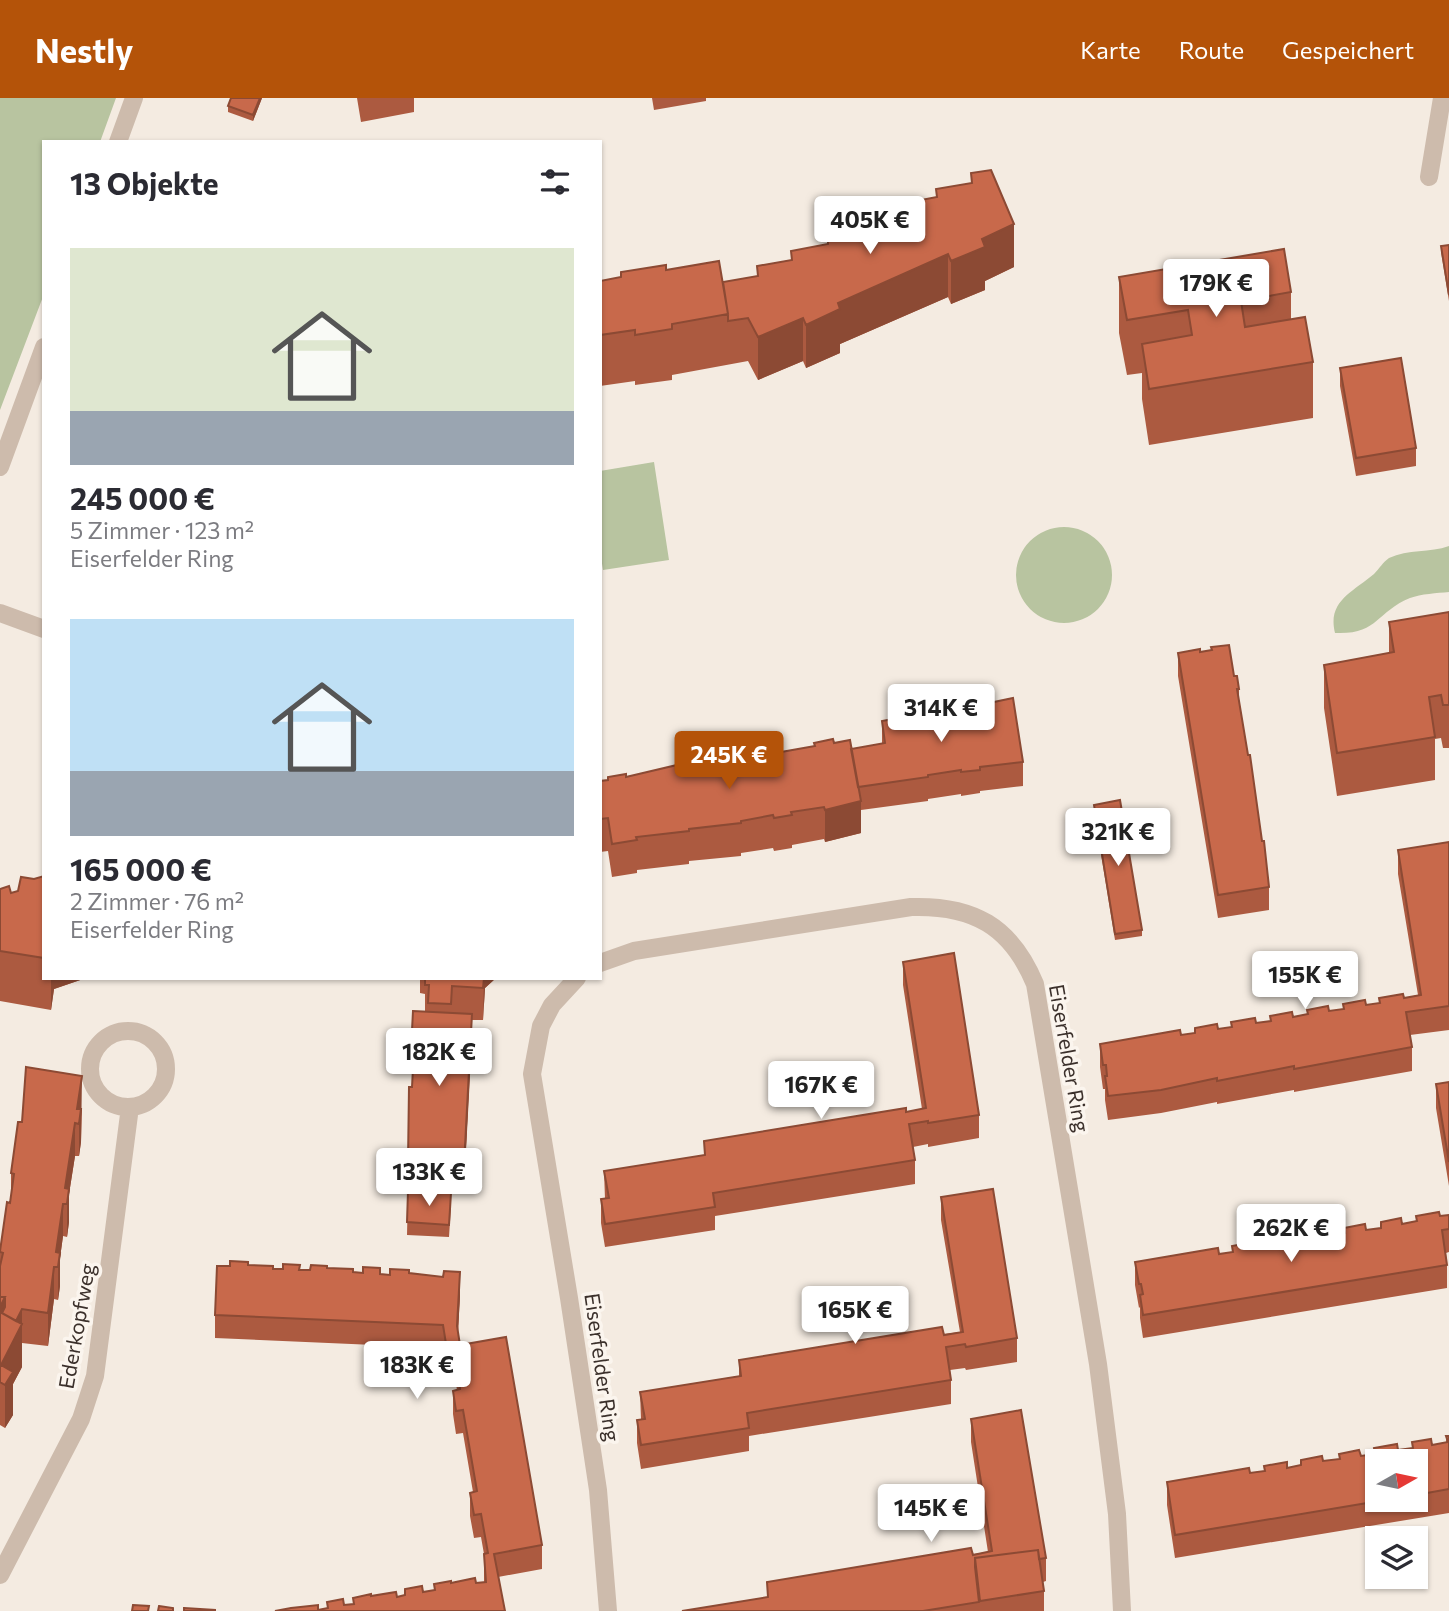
<!DOCTYPE html>
<html lang="de">
<meta charset="utf-8">
<style>
body{margin:0;font-family:Commissioner,sans-serif;background:#f2f2f3;color:#2b2b33;height:100vh;display:flex;flex-direction:column;font-size:26px;white-space:nowrap}
*{box-sizing:border-box;margin:0}
p{font-size:23px;color:#7c7c81}
.icon{flex:none;width:38px;height:38px;fill:none;stroke:currentColor;stroke-width:2;stroke-linecap:round;stroke-linejoin:round}
.map{position:relative;flex:1;overflow:hidden}
.side{position:absolute;left:42px;top:42px;width:560px;height:840px;display:flex;flex-direction:column;background:#fff;border-radius:0px;box-shadow:0 2px 5px #0004}
.side>*{flex:none}
.needle{width:46px;rotate:81deg}
.fabs{position:absolute;left:1365px;top:1351px;display:grid;gap:14px}
.fabs a{display:grid;place-items:center;width:63px;height:63px;border-radius:0px;background:#fff;box-shadow:0 2px 5px #0004;font-size:35px}
.price{position:absolute;translate:-50% -60px;padding:0 16px;border-radius:7px;background:#fff;color:#222;font-size:23px;line-height:46px;filter:drop-shadow(0 2px 4px #0008)}
.price::after{content:'';position:absolute;left:50%;top:42px;width:21px;height:16px;margin-left:-10px;background:inherit;clip-path:polygon(0 0,100% 0,50% 100%)}
.price.selected{background:#b45309;color:#fff}
ul{padding:0;list-style:none}
li{display:grid;align-content:center;gap:14px;height:371px;padding:0 28px}
li span{display:grid;place-items:center;height:217px;border-radius:0px;color:#555}
li>.icon{margin-inline-start:auto}
span .icon{width:126px;height:126px;fill:#fffc;stroke-width:1}
li b{font-size:30px}
h2{display:flex;justify-content:space-between;align-items:center;height:84px;padding:0 28px;font-size:30px}
header{display:flex;align-items:center;gap:42px;box-sizing:border-box;height:98px;padding:0 35px;background:#b45309;color:#fff}
header strong{font-size:33px}
nav{display:flex;gap:38px;margin-inline-start:auto;font-size:24px}
.map>svg:first-child{display:block}
.green{fill:#b8c4a0}
.lines{fill:none;stroke-linecap:round;stroke-linejoin:round}
.minor{stroke:#cdbbac;stroke-width:18}
.wall{fill:#ac5a40;fill-rule:evenodd}
.shaded-wall{fill:#8c4a34}
.building{fill:#c8694b;stroke:#8c4a34;stroke-width:2}
.labels{text-anchor:middle;dominant-baseline:central;stroke-width:7;stroke-linejoin:round;paint-order:stroke}
.street-label{font-size:21px;fill:#3b302b;stroke:#fbf5ee}
</style>
<header>
<strong>Nestly</strong>
<nav><a>Karte</a><a>Route</a><a>Gespeichert</a></nav>
</header>
<div class="map">
<svg width="1449" height="1513" viewBox="0 0 1449 1513">
<rect width="100%" height="100%" fill="#f4ebe1"/>
<path class="green" d="M0 0H116L100 44H44V196L0 312Z
M654 364 669 462 603 472 600 453V373Z
M1016 477a48 48 0 1 1 96 0a48 48 0 1 1-96 0Z
M1449 448V494C1437 495 1421 496 1410 500 1376 514 1378 537 1335 535 1327 503 1353 494 1374 476 1379 471 1383 464 1389 460 1408 451 1430 455 1449 448Z"/>
<g class="lines">
<path class="minor" d="M118 44 134 0
M1429 79 1442 0
M0 369 44 249
M0 515 44 531
M600 865 634 853 911 809C973 807 1011 828 1035 886L1098 1266 1117 1416 1122 1513
M577 880 552 907 541 928 532 976 569 1200 598 1392 608 1513
M90 971a38 38 0 1 1 76 0a38 38 0 1 1-76 0Z
M0 1477 81 1321 95 1278 130 1009"/>
</g>
<path class="wall" d="M231 0H262L253 23 228 14V8Z
M357 0H414V14L361 24Z
M652 0H706V3L654 12Z
M971 75 1014 169 985 183V192L951 206 948 199 840 246V255L806 270 803 263 758 282 748 263 672 277V282L635 287V283L600 288V183L666 172 723 184 757 178V168L791 162V153L828 147V138L865 131V121L900 115V106L936 99V91L971 85Z
M1449 147V203L1441 154V148Z
M1119 179 1291 194V221L1313 264V320L1149 347 1142 301V275L1127 277 1119 235Z
M1340 270 1416 350V368L1356 378 1340 288Z
M1449 514V650H1443L1441 640 1435 641V682L1337 698 1324 610V567L1389 555V524Z
M1200 554 1234 578 1239 591V604L1269 789V812L1218 820 1178 578V555Z
M970 609 1023 664V688L980 693V695L961 698V696L928 701V703L861 712V735L825 744 824 741 792 747V750L774 753 773 750 741 755V758L689 763V766L637 772V775L612 779 608 753 600 754V683L834 645 851 651 882 646V623Z
M1094 707 1142 832V838L1115 842 1094 713Z
M1449 744V932L1410 937 1412 949V973L1294 994V992L1217 1006V1004L1161 1015 1108 1022 1105 1002V991H1103L1100 969V946L1181 937 1195 935V930L1218 931 1231 929V924L1256 925 1270 923V918L1293 919 1307 917V912L1329 913 1343 911V906L1366 907 1379 905V900H1404L1418 897 1398 776V752Z
M44 778V880H86L54 891 51 912 0 903V791L11 795 18 793 34 781Z
M903 864 979 1017V1040L928 1049V1046L913 1049 915 1062V1086L715 1118V1132L605 1149 601 1125V1101H605L604 1073 704 1057 922 1011 903 887Z
M420 880H496L485 890 483 922H472L464 1090 408 1088V1064L413 975H411V952L425 914V896L420 895Z
M1449 984V1088L1436 1010V986Z
M82 1011 81 1044 79 1058H75L69 1096V1124L67 1139 63 1138 60 1160V1188L58 1202 54 1201 48 1248 22 1245V1269L13 1286V1317L5 1330 0 1327V1153L11 1099V1075Z
M408 1093 451 1108 449 1139 407 1137Z
M941 1099 1017 1240V1264L966 1272 965 1270 950 1272 951 1282V1306L749 1338V1353L641 1371 637 1345V1322L641 1321 640 1294 739 1278V1262L960 1234 941 1122Z
M1449 1117V1154L1446 1155 1447 1167V1190L1143 1240 1140 1220V1209L1139 1210 1135 1187V1164L1219 1156 1232 1154V1148L1255 1150 1269 1148V1142L1293 1144 1307 1142V1136L1329 1138 1344 1135V1130L1366 1132 1381 1130V1124L1402 1126 1416 1124V1118H1440Z
M248 1167 273 1171 310 1172 327 1170 353 1174 390 1177 409 1175 460 1197 458 1235 460 1247 542 1447V1471L498 1479 505 1513 318 1512 327 1510V1504L344 1507 353 1506 371 1498 397 1499 405 1497V1491L423 1494 434 1492V1486L484 1484V1456L481 1439 474 1440 470 1418V1395L473 1394 463 1335 456 1336 453 1316V1293L457 1292 454 1274 447 1275 443 1250 215 1240V1217L230 1168Z
M971 1321 1046 1460V1483L1043 1484 1044 1493V1513H682L767 1499V1484L988 1454 971 1344Z
M1446 1338H1449V1415L1175 1460 1167 1407V1384L1264 1373V1368L1287 1370 1301 1367V1362L1323 1363 1339 1361V1356L1361 1358 1374 1356V1350L1398 1352 1412 1350V1344L1432 1347 1446 1344ZM1416 1363V1402H1377Z"/>
<path class="shaded-wall" d="M260 0H262L253 23V17Z
M1014 126V169L985 183V192L951 206V163L982 141Z
M948 156V199L840 246V255L806 270V227L838 205Z
M803 220V263L758 282V239Z
M861 703V735L825 744V712Z
M51 880H86L54 891 51 912Z
M484 880H496L485 890 483 922Z
M472 916V940L464 1090V1067Z
M82 978 81 1044 79 1058V1026L77 1011Z
M75 1025V1058L69 1096V1124L67 1139V1106L65 1090Z
M63 1106V1138L60 1160V1188L58 1202V1169L56 1154Z
M54 1169V1201L48 1248V1215Z
M460 1174V1197L457 1251V1228Z
M5 1199V1227L0 1224V1209Z
M22 1211V1269L13 1286V1317L5 1330V1287L1 1267 12 1231Z"/>
<path class="building" d="M231 0H260L253 17 228 8Z
M991 72 1014 126 982 141 985 149 951 163 948 156 838 205 840 211 806 227 803 220 758 239 748 220 728 223V216L723 184 758 178 757 168 792 162 791 153 828 146V138L866 131 865 121 901 115 900 106 937 99 936 91 972 85 971 75Z
M1449 147V197L1441 148Z
M1284 151 1291 194 1241 203 1245 229 1305 219 1313 264 1149 291 1142 246 1192 237 1188 212 1127 222 1119 179Z
M719 163 728 216 672 226V231L635 237V232L600 237V183L621 179V174L666 167V172Z
M1401 260 1416 350 1356 360 1340 270Z
M1449 514V607H1443L1441 597 1429 599 1435 639 1337 655 1324 567 1394 554 1389 524Z
M1229 547 1234 578H1237L1239 591H1237L1248 657H1250L1262 743H1264L1269 789 1218 797 1178 555 1200 551V554L1212 552 1211 549Z
M1013 600 1023 664 980 669V672L961 674V672L928 677V679L858 689 851 651 885 645 882 623 898 620V618L917 615 918 617 950 612V609L969 606 970 609Z
M833 641 834 645 850 642 861 703 825 712 824 709 791 714 792 717 774 720 773 717 741 723V725L689 731V733L636 739 637 742 612 746 608 720 600 721V683L608 682V679L626 676V679L677 667 679 671 711 665V662L730 659 731 662 764 656V653L781 651V654L815 648 814 645Z
M1120 702 1142 832 1115 836 1094 707Z
M1449 744V908L1406 914 1412 949 1294 971V968L1217 983V980L1161 992 1108 998 1105 978H1107L1106 967H1103L1100 946 1180 932 1181 937 1195 935V930L1217 926 1218 931 1232 929 1231 924 1255 920 1256 925 1271 923 1270 918 1292 914 1293 919 1308 916 1307 912 1328 908 1329 913 1344 911 1343 906 1365 902 1366 907 1380 905 1379 900 1403 896 1404 900 1421 897 1398 752Z
M44 778V860L0 853V791L9 788 11 795 18 793 21 779 34 781Z
M954 855 979 1017 928 1025V1023L909 1026 915 1062 713 1095 715 1109 605 1126 601 1101 609 1100 604 1073 705 1057 704 1043 906 1010V1014L926 1010 903 864Z
M425 880H484L483 890 452 888 451 906 428 905 429 887H425Z
M413 913 472 916 464 1067 408 1064 409 989H412L414 952H411Z
M26 969 82 978 77 1011H81L79 1026 75 1025 65 1090 69 1091 67 1106H63L56 1154 60 1155 58 1169H54L48 1215 22 1211 16 1223 2 1215 5 1209V1199H0V1168L3 1155 0 1154V1153L7 1104 10 1105 14 1076 11 1075 18 1024H22Z
M1449 984V1064L1436 986Z
M993 1091 1017 1240 966 1249 965 1246 946 1249 951 1282 747 1315 749 1330 641 1347 637 1322 645 1321 640 1294 741 1278 739 1262 942 1229 944 1237 963 1234 941 1099Z
M408 1093 451 1095 449 1127 407 1124Z
M1439 1114 1440 1118 1449 1117V1131L1442 1132 1447 1167 1143 1217 1140 1197 1143 1196 1141 1186H1139L1135 1164 1218 1150 1219 1156 1233 1154 1232 1148 1254 1144 1255 1150 1270 1148 1269 1142 1291 1138 1293 1144 1309 1142 1307 1136 1328 1132 1329 1138 1345 1135 1344 1130 1365 1126 1366 1132 1381 1130V1124L1401 1120 1402 1126 1417 1123 1416 1118Z
M230 1163 248 1164V1167L273 1168V1171H283V1166L300 1167 299 1172H310L311 1167 327 1168V1170L353 1171V1174L363 1175V1169L380 1170V1176L390 1177V1171L409 1172V1175L443 1179 444 1173 460 1174 457 1228 460 1247 506 1239 542 1447 494 1456 505 1513H275L291 1510 318 1507V1512L328 1510 327 1504 343 1501 344 1507 354 1506 353 1500 371 1496V1498L396 1494 397 1499 405 1497V1491L422 1488 423 1494 435 1492 434 1486 451 1483V1485L475 1480 476 1485 486 1484 484 1456 488 1455 481 1416 474 1417 470 1395 477 1393 463 1312 456 1313 453 1293 460 1291 454 1251 447 1252 443 1227 215 1217 217 1168H230Z
M0 1199H5L0 1209Z
M0 1214 22 1226 1 1267 13 1274 5 1287 0 1284Z
M1021 1312 1046 1460 1039 1461 1038 1452 975 1460V1469L979 1504 923 1513H682L768 1499 767 1484 971 1450 973 1457 992 1453 971 1321Z
M1446 1338H1449V1391L1416 1397V1363H1377V1402H1385L1175 1437 1167 1384 1249 1370 1250 1375 1265 1373 1264 1368 1287 1364V1370L1301 1367V1362L1322 1358 1323 1363 1340 1361 1339 1356 1359 1352 1361 1358 1375 1356 1374 1350 1397 1346 1398 1352 1413 1350 1412 1344 1431 1341 1432 1347 1448 1344Z
M1038 1452 1044 1493 980 1503 975 1460Z
M133 1507 149 1508 148 1513H132Z
M159 1508 173 1510V1513H158Z
M184 1510 215 1512V1513H184Z"/>
<g class="labels">
<g class="street-label">
<text transform="translate(1070 960) rotate(80)">Eiserfelder Ring</text>
<text transform="translate(76 1228) rotate(-80)">Ederkopfweg</text>
<text transform="translate(603 1269) rotate(82)">Eiserfelder Ring</text>
</g>
</g>
</svg>
<div class="fabs">
<a><svg class="needle" viewBox="-14 -14 28 28"><path d="M0-13l5 13h-10z" fill="#e53935"/><path d="M0 13l5-13h-10z" fill="#7c7c81"/></svg></a>
<a><svg class="icon" aria-label="layers" viewBox="0 0 24 24"><path d="M12 4l9 5-9 5-9-5zM3 14l9 5 9-5"/></svg></a>
</div>
<b class="price" style="left:870px;top:158px">405K €</b>
<b class="price" style="left:1216px;top:221px">179K €</b>
<b class="price" style="left:941px;top:646px">314K €</b>
<b class="price selected" style="left:729px;top:693px">245K €</b>
<b class="price" style="left:1118px;top:770px">321K €</b>
<b class="price" style="left:1305px;top:913px">155K €</b>
<b class="price" style="left:439px;top:990px">182K €</b>
<b class="price" style="left:821px;top:1023px">167K €</b>
<b class="price" style="left:429px;top:1110px">133K €</b>
<b class="price" style="left:1291px;top:1166px">262K €</b>
<b class="price" style="left:855px;top:1248px">165K €</b>
<b class="price" style="left:417px;top:1303px">183K €</b>
<b class="price" style="left:931px;top:1446px">145K €</b>
<section class="side">
<h2>13 Objekte<svg class="icon" aria-label="filters" viewBox="0 0 24 24"><path d="M4 7h16M4 17h16"/><circle cx="9" cy="7" r="2"/><circle cx="15" cy="17" r="2"/></svg></h2>
<ul>
<li><span style="background:linear-gradient(#dfe7d0 75%,#9aa5b1 0)"><svg class="icon" aria-label="home" viewBox="0 0 24 24"><path d="M3 11l9-7 9 7M6 9v11h12V9"/></svg></span><div><b>245 000 €</b><p>5 Zimmer · 123 m²</p><p>Eiserfelder Ring</p></div></li>
<li><span style="background:linear-gradient(#bfe0f5 70%,#9aa5b1 0)"><svg class="icon" aria-label="home" viewBox="0 0 24 24"><path d="M3 11l9-7 9 7M6 9v11h12V9"/></svg></span><div><b>165 000 €</b><p>2 Zimmer · 76 m²</p><p>Eiserfelder Ring</p></div></li>
</ul>
</section>
</div>
